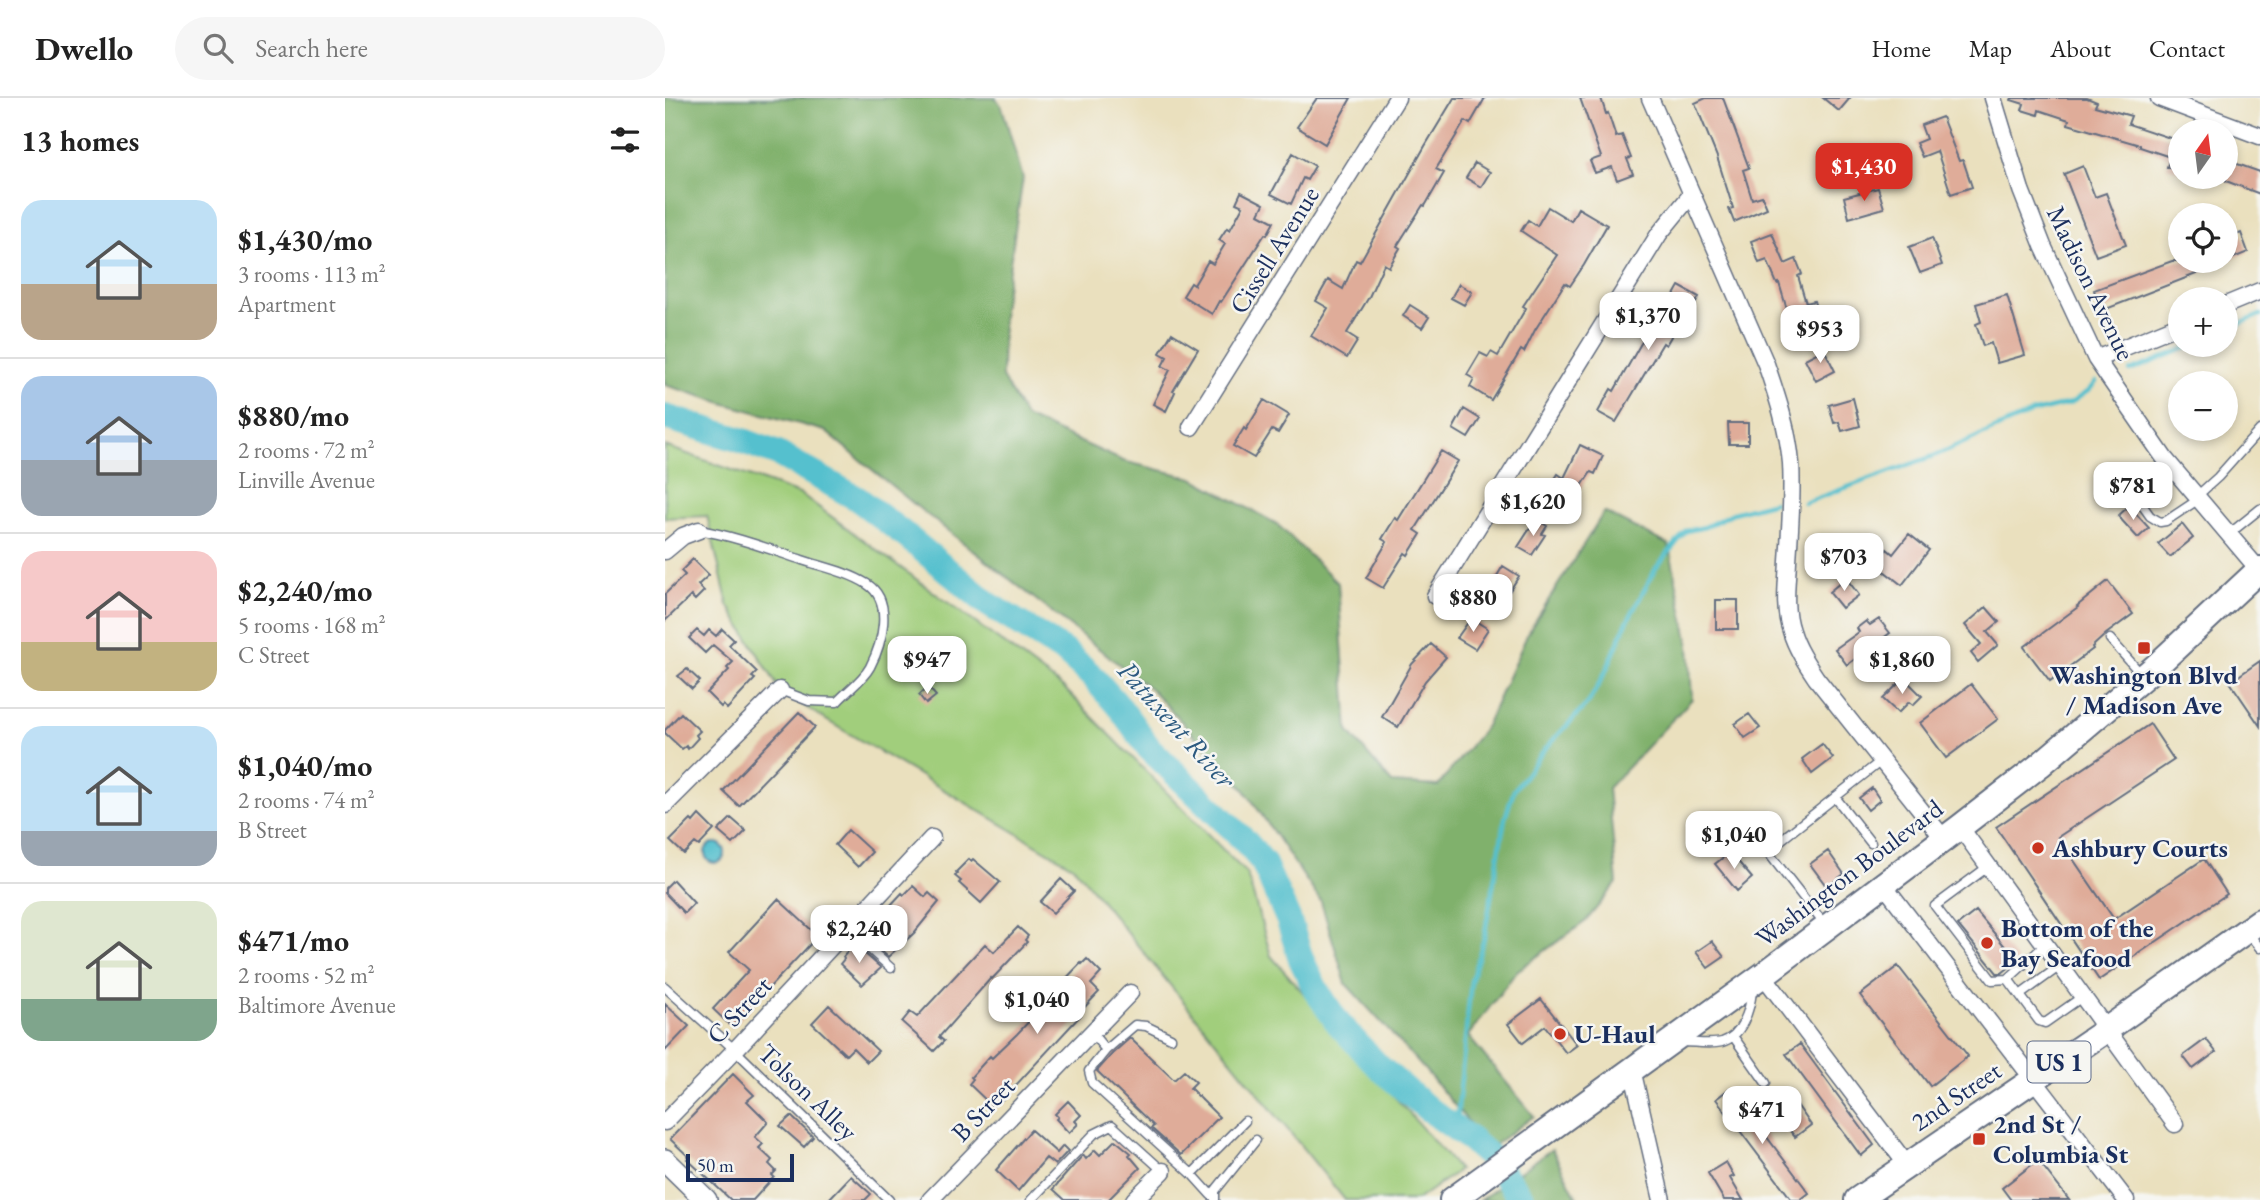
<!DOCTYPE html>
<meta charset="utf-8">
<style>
body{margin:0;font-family:"EB Garamond",serif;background:#f6f6f6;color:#222;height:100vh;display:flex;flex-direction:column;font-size:26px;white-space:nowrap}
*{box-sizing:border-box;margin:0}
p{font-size:23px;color:#767676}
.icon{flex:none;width:38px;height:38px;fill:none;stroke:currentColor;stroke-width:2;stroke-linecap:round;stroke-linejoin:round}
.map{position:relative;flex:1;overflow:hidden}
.panel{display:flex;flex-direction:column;background:#fff;width:665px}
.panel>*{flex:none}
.needle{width:46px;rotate:14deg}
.controls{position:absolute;left:1503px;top:21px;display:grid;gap:14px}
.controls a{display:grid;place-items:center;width:70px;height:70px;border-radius:50%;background:#fff;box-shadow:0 4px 10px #0003;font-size:35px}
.scale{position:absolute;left:21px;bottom:18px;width:108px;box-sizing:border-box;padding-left:7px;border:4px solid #1b2f5e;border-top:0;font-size:19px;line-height:24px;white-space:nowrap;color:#1b2f5e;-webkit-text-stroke:5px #f6f6f2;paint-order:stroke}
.price{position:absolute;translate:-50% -60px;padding:0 16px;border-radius:14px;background:#fff;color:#222;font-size:23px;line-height:46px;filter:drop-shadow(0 2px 4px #0008)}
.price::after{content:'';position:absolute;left:50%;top:42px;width:21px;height:16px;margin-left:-10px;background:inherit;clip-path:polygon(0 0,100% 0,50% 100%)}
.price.on{background:#d93025;color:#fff}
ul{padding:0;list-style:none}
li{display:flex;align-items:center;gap:21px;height:175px;padding:0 21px}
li+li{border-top:2px solid #e0e0e0}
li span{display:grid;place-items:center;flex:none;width:196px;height:140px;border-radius:21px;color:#555}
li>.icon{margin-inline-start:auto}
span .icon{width:84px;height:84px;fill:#fffc;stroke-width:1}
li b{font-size:30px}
h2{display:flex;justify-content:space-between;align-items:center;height:84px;padding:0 21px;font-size:30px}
header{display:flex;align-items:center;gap:42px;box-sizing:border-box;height:98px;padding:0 35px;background:#fff;border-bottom:2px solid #e0e0e0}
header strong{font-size:33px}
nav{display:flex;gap:38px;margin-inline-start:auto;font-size:24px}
.search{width:490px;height:63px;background:#f6f6f6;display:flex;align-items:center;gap:18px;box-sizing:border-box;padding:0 24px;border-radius:38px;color:#767676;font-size:26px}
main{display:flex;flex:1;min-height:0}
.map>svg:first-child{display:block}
.green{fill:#a1ce7c;stroke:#5e7e6d;stroke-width:2}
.forest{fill:#80b16c;stroke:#4e7065;stroke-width:2}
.water{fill:#54c0ce;stroke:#387896;stroke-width:2}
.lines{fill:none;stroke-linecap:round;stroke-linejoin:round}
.stream{stroke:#54c0ce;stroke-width:4.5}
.river{stroke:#54c0ce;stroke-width:26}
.building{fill:#dfac99}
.lane-casing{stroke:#636d80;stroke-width:11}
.street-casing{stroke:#636d80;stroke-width:19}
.secondary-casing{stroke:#636d80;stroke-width:24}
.primary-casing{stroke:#636d80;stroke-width:28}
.lane{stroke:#fff;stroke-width:8}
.street{stroke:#fff;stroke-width:16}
.secondary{stroke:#fff;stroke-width:21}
.primary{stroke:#fff;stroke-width:24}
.poi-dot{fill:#c8321e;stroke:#f6f6f2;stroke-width:2.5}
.labels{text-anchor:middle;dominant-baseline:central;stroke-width:5;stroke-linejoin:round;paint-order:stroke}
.shield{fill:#f6f6f2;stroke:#5d6b8a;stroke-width:2}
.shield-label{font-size:24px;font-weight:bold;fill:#1b2f5e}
.street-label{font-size:26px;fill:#1b2f5e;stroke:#f6f6f2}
.poi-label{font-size:26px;font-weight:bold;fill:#1b2f5e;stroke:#f6f6f2;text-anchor:start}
.water-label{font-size:28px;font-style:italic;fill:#2c5a80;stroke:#f6f6f2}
</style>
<header>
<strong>Dwello</strong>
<div class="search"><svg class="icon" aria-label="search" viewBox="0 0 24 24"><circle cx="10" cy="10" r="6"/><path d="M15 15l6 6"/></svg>Search here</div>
<nav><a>Home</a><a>Map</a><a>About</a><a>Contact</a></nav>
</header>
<main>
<section class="panel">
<h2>13 homes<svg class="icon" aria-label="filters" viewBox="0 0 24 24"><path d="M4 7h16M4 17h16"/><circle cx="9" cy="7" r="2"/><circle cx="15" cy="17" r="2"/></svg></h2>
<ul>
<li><span style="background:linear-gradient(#bfe0f5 60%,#b9a48a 0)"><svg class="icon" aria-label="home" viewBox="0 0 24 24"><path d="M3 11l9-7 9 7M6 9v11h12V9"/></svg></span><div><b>$1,430/mo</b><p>3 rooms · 113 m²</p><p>Apartment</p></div></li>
<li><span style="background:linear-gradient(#a9c7e8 60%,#9aa5b1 0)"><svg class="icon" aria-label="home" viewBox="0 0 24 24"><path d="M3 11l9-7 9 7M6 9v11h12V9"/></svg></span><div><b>$880/mo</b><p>2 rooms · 72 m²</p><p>Linville Avenue</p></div></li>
<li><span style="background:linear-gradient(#f6c9c9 65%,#c2b280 0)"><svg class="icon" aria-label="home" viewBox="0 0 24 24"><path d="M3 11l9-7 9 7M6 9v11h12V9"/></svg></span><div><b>$2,240/mo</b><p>5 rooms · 168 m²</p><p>C Street</p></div></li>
<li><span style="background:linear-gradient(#bfe0f5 75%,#9aa5b1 0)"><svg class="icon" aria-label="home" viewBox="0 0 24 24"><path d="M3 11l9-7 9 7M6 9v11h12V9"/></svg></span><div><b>$1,040/mo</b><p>2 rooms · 74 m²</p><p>B Street</p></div></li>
<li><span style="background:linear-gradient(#dfe7d0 70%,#7fa58c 0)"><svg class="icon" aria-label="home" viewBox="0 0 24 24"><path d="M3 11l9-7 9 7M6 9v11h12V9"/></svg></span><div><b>$471/mo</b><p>2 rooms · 52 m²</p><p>Baltimore Avenue</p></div></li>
</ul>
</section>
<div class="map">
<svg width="1595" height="1102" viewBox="0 0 1595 1102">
<rect width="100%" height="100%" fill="#f6f6f2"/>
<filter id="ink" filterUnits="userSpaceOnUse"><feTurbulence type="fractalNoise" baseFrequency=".0143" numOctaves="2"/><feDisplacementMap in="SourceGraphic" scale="14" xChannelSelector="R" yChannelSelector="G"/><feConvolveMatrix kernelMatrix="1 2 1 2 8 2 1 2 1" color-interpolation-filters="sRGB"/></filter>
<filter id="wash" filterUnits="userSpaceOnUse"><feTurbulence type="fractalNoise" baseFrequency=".00686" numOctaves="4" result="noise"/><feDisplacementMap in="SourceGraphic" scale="28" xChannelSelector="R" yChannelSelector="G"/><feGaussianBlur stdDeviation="1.57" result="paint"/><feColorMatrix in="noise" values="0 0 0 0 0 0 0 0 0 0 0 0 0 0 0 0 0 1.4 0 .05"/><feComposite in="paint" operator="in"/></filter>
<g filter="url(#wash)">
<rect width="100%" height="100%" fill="#eae0be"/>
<path class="green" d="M0 348 137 397 400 591 582 776 606 858 794 1072 752 1102H680L409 769 161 622 115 592 63 507 42 418 0 420Z"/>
<path class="forest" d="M0 0H331L337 9 358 80 338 211 337 279 360 319 458 363 528 380 612 426 673 485 683 633 727 685 773 688 821 628 864 533 939 414 1004 447 1024 547 1027 601 943 690 952 785 921 823 852 873 803 938 869 1018 825 1050 760 972 681 886 656 804 579 691 488 593 255 411 160 333 61 306 0 287Z
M887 1051 913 1102H815Z"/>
<path class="water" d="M40 755a10 10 0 1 1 20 0a10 10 0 1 1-20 0Z"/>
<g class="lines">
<path class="stream" d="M1561 232 1595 217
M1465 273 1529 247
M1139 405 1271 357 1366 315 1406 305 1423 293 1431 284
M791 1030 806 883 819 840 840 720 849 692 880 651 924 604 942 571 961 526 991 470 1021 433 1040 429 1068 415 1109 404"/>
<path class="river" d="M0 319 73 341 113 356 193 401 240 437 323 506 400 554 426 577 456 611 484 650 579 742 598 764 624 823 636 861 651 892 673 925 715 970 763 1011 801 1038 825 1059 858 1102"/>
</g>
<g id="blocks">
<path class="building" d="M652 0H686L660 46 632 29Z
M789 0H820L805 26 800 23 771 71 779 75 760 108 758 107 732 148 735 150 724 169 719 166 704 199 682 235 693 242 682 260 646 238 663 210 651 203 663 182 678 191 691 162 695 164 760 48Z
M915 0H936L941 16 943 15 951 39 957 37 966 60 962 61 968 76 952 82 947 69 930 75 925 63 936 59Z
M1041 0H1058L1084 70 1078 72 1087 101 1097 98 1102 110 1069 124 1064 111 1068 110 1052 59 1030 5Z
M1158 0H1185L1174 13Z
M1347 0H1422L1432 4 1430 8 1466 18 1463 26 1511 42 1514 34 1516 35V73L1502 69 1505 59 1475 49V47L1403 26 1404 22 1374 12 1373 17 1357 12 1359 6 1346 2Z
M1277 19 1294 63 1298 62 1307 89 1286 96 1272 53 1257 59 1251 45 1261 41 1256 27Z
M628 55 650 68 642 82 638 80 626 106 606 96Z
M1561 62 1595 74V96L1561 83Z
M810 65 825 74 816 89 801 80Z
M1418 68 1430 99 1441 95 1461 147 1431 158 1399 76Z
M1213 90 1219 110 1184 120 1179 99Z
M576 94 599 106 594 116 609 124 602 137 600 136 556 204 554 203 547 216 518 198 526 185 529 187 543 163 548 166 560 146 554 142 562 130 565 132 578 108 571 105Z
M883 109 906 123 913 110 942 127 919 167 905 188 900 185 870 232 859 254 856 252 826 302 805 289 809 281 802 277 815 255 823 259 826 254 833 258 861 210 858 208 892 157 856 133 863 122 872 128Z
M1107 135 1120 166 1131 161 1137 176 1133 178 1141 205 1149 203 1153 217 1126 225 1114 185 1112 186 1102 162 1094 165 1086 143Z
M1576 135 1583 154 1561 163 1562 164 1436 213 1429 192 1507 163H1561V141Z
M1267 140 1277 167 1255 175 1244 149Z
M794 186 807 194 799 207 786 200Z
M1014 188 1034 199 1024 218 1019 216 1001 247 998 245 951 324 933 314 946 291 949 293 975 247 996 214 999 215Z
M1342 197 1360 257 1332 265 1326 245 1318 248 1311 226 1316 224 1311 206Z
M745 207 764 219 757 230 738 218Z
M507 235 533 251 508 293 510 294 501 313 488 306 505 272 497 268 502 259 495 255Z
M1159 251 1170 273 1151 283 1140 261Z
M1188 300 1195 328 1177 333 1174 324 1169 325 1164 307Z
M599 302 624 317 613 335 607 332 589 360 568 348 579 330 581 332Z
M799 311 815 321 803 340 788 331Z
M1063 325H1083V346H1064Z
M915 347 938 358 930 376 926 374 901 412 879 398 893 376 899 380Z
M776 353 793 363 750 432 756 436 743 457 740 455 718 490 701 480 722 444 717 441 730 420 733 422Z
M1464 408 1484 430 1473 440 1453 418Z
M871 421 882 428 877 436 880 437 867 457 853 449Z
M1517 426 1528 440 1505 459 1493 446Z
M1244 436 1264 452 1237 487 1210 466 1222 451 1228 456Z
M28 461 44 477 33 487 39 493 30 502 26 498 0 523V496L20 477 16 473Z
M838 468 854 478 842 497 826 488Z
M1181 480 1194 497 1177 510 1164 494Z
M1443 483 1468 516 1441 536 1427 549 1428 551 1385 583 1359 549 1413 509 1412 508Z
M1051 502H1073V531H1051Z
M1321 509 1334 524 1322 534 1333 547 1313 564 1306 555 1316 546 1300 527Z
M806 520 823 531 810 551 792 540Z
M1214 521 1225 535 1182 567 1170 551 1194 534 1192 530 1201 523 1205 527Z
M57 531 69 542 64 547 92 574 87 579 90 581 62 611 58 607 56 609 42 595 64 572 62 570 68 564 48 547 40 555 24 540 32 532 39 538 44 532 51 538Z
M279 545 289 554 281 563 271 553Z
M766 546 781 559 760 583 733 629 717 619 747 566Z
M1595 563V628L1565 584Z
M22 571 35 583 27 591 13 578Z
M1239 580 1257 598 1248 607 1244 604 1233 615 1218 601Z
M1306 586 1333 621 1281 660 1255 625Z
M263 589 271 598 261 606 254 597Z
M134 614 150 629 74 708 58 693Z
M16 615 35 633 31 637 33 640 23 651 21 648 17 651 0 635V632Z
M1084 616 1095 630 1080 640 1070 626Z
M1485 626 1509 662 1393 739 1449 821 1539 761 1562 796 1434 882 1331 729Z
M1157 646 1168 660 1147 676 1137 661Z
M1207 690 1215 702 1203 712 1194 700Z
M34 717 49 732 34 748 30 745 19 756 5 743 26 722 28 724Z
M66 720 81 733 68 746 53 733Z
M183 732 207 754 193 769 170 747Z
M1163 753 1179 776 1162 789 1145 766Z
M1065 754 1087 780 1072 793 1050 766Z
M304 761 306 763 308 761 335 784 316 805 294 785 296 783 290 778 292 776 291 774Z
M396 781 409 793 388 815 375 804Z
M8 782 29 805 19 815 0 795V790Z
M248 788 260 799 264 795 274 804 249 835 223 859 198 837 237 795 239 797Z
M113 801 153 838 67 929 48 911 84 872 64 854Z
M1311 813 1352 863 1337 875H1332L1293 827Z
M353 829 363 838 360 842 362 844 327 881 326 880 274 939 279 943 269 953 237 924 245 914 252 919 320 846 329 854Z
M1047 843 1059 859 1043 870 1031 854Z
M189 846 216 870 197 887 175 866 179 861 178 859Z
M422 861 436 875 426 886 434 894 414 915 416 917 338 1001 327 1008 304 986 308 981 306 979 325 958 327 960 352 936 369 918 367 916 416 865 417 866Z
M1233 868 1303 958 1265 988 1195 897Z
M876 901 912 947 901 955 880 928 858 945 843 926Z
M0 906 24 928 0 953Z
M164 907 213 953 202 964 188 950 181 957 147 925Z
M465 940 509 982 519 973 531 984 525 990 554 1019 516 1057 486 1030 489 1028 432 973 448 955Z
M1541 941 1551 954 1528 971 1518 958Z
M1135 946 1209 1047 1196 1058 1121 956Z
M68 976 89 997 82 1003 103 1024 90 1039 98 1046 94 1050 107 1062 104 1066 111 1073 107 1077 109 1079 88 1102H66L22 1061 24 1059 5 1041Z
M1065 990 1144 1095 1135 1102H1127L1051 1001Z
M1123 994 1146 1027 1130 1039 1105 1008Z
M403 1003 416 1017 410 1023 413 1026 404 1035 391 1021 393 1019 390 1016Z
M126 1018 148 1039 139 1049 115 1028Z
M366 1032 392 1055 398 1048 403 1053 390 1067 381 1060 353 1093 331 1072Z
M450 1042 466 1055 464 1057 475 1070 443 1102H400L388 1091 418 1057 421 1061 430 1052 435 1057Z
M1373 1062 1404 1102H1346L1337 1090Z
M1061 1064 1069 1078 1065 1080 1078 1102H1059L1043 1075Z
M186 1078 206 1096 200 1102H163Z"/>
</g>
</g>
<g filter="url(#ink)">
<use href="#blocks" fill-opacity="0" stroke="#636d80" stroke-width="2"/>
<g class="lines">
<g class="lane-casing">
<path id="lane" d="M1532 398 1553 379 1595 332
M1473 401 1485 418 1495 424 1501 423 1534 401
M34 432C69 438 104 451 137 462 158 469 183 474 202 486 229 503 217 546 205 569 198 582 182 593 172 604L144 603 115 592
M1564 436 1595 411
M1445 541 1477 577
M1170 699 1206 745
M1324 768 1270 808 1327 882 1343 881 1374 923 1380 925 1417 899
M1160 827 1102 753 1216 663
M182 831 226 870
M1583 835 1595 850
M1343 881 1380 847
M0 889 70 952 224 1102
M1355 897 1395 868
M426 934 441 952
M1068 938 1101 985
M506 940 481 928 470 927 441 952 424 973 427 985 527 1076 580 1023
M1017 944C1029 944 1045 947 1057 944 1077 938 1085 912 1087 893
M527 1076 546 1097
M366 1102 429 1036 447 1027 498 1073
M550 1102V1093L591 1042"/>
</g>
<g class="street-casing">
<path id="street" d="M985 0 1101 266C1112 298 1123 331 1126 365 1128 397 1125 431 1123 463 1122 486 1118 510 1126 533 1131 550 1141 565 1151 580L1279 741
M1328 0 1356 92 1378 148 1431 261 1500 361 1594 472
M1494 0 1595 38
M1561 207 1595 193
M1431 261 1516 226
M526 329 732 0
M0 453 18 438 34 432
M770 498 994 136 1026 97
M0 707 115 592
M1295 729 1510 1026
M1219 787 1461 1102
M1098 877 1242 1067
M967 971 997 1102
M0 1024 70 952 267 740
M265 1102 465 895
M469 1102 498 1073"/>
</g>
<g class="secondary-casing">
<path id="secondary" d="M0 1062 41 1102"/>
</g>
<g class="primary-casing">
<path id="primary" d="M787 1102 1098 877 1295 729 1375 667 1489 570 1595 471
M1192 1102 1441 932 1595 823"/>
</g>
<use href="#lane" class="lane"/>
<use href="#street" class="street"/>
<use href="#secondary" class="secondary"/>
<use href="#primary" class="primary"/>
</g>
</g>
<g class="poi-dot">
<rect x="1472" y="543" width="14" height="14" rx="3.5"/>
<circle cx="1373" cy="750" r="7"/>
<circle cx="1322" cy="845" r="7"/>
<circle cx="895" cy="936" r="7"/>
<rect x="1307" y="1034" width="14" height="14" rx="3.5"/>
</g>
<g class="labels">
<rect class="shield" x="1362.5" y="943.5" width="63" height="41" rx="5"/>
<g class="shield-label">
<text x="1394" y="964">US 1</text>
</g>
<g class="street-label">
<text transform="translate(609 152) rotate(-58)">Cissell Avenue</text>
<text transform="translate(1426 185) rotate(64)">Madison Avenue</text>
<text transform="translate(1184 775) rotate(-37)">Washington Boulevard</text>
<text transform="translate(74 912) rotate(-47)">C Street</text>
<text transform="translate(143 994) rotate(44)">Tolson Alley</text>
<text transform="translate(1291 998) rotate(-34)">2nd Street</text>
<text transform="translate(318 1011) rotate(-46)">B Street</text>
</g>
<g class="poi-label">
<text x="1479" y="577" text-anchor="middle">Washington Blvd<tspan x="1479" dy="30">/ Madison Ave</tspan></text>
<text x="1387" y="750">Ashbury Courts</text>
<text x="1336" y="830">Bottom of the<tspan x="1336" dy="30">Bay Seafood</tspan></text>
<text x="909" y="936">U-Haul</text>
<text x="1328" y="1026">2nd St /<tspan x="1328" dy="30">Columbia St</tspan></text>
</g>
<g class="water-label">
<text transform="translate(512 626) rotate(48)">Patuxent River</text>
</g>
</g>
</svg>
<div class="controls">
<a><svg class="needle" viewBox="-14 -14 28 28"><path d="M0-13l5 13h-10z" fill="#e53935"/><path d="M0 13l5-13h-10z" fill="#767676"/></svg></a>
<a><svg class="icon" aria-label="locate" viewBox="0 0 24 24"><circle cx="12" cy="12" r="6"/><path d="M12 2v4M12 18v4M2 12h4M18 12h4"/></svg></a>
<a>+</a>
<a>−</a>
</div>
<div class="scale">50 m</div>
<b class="price on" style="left:1199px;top:105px">$1,430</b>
<b class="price" style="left:983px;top:254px">$1,370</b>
<b class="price" style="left:1155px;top:267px">$953</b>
<b class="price" style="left:1468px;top:424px">$781</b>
<b class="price" style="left:868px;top:440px">$1,620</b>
<b class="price" style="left:1179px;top:495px">$703</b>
<b class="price" style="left:808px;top:536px">$880</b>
<b class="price" style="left:262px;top:598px">$947</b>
<b class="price" style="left:1237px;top:598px">$1,860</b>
<b class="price" style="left:1069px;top:773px">$1,040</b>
<b class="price" style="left:194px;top:867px">$2,240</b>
<b class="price" style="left:372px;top:938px">$1,040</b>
<b class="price" style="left:1097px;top:1048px">$471</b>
</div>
</main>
